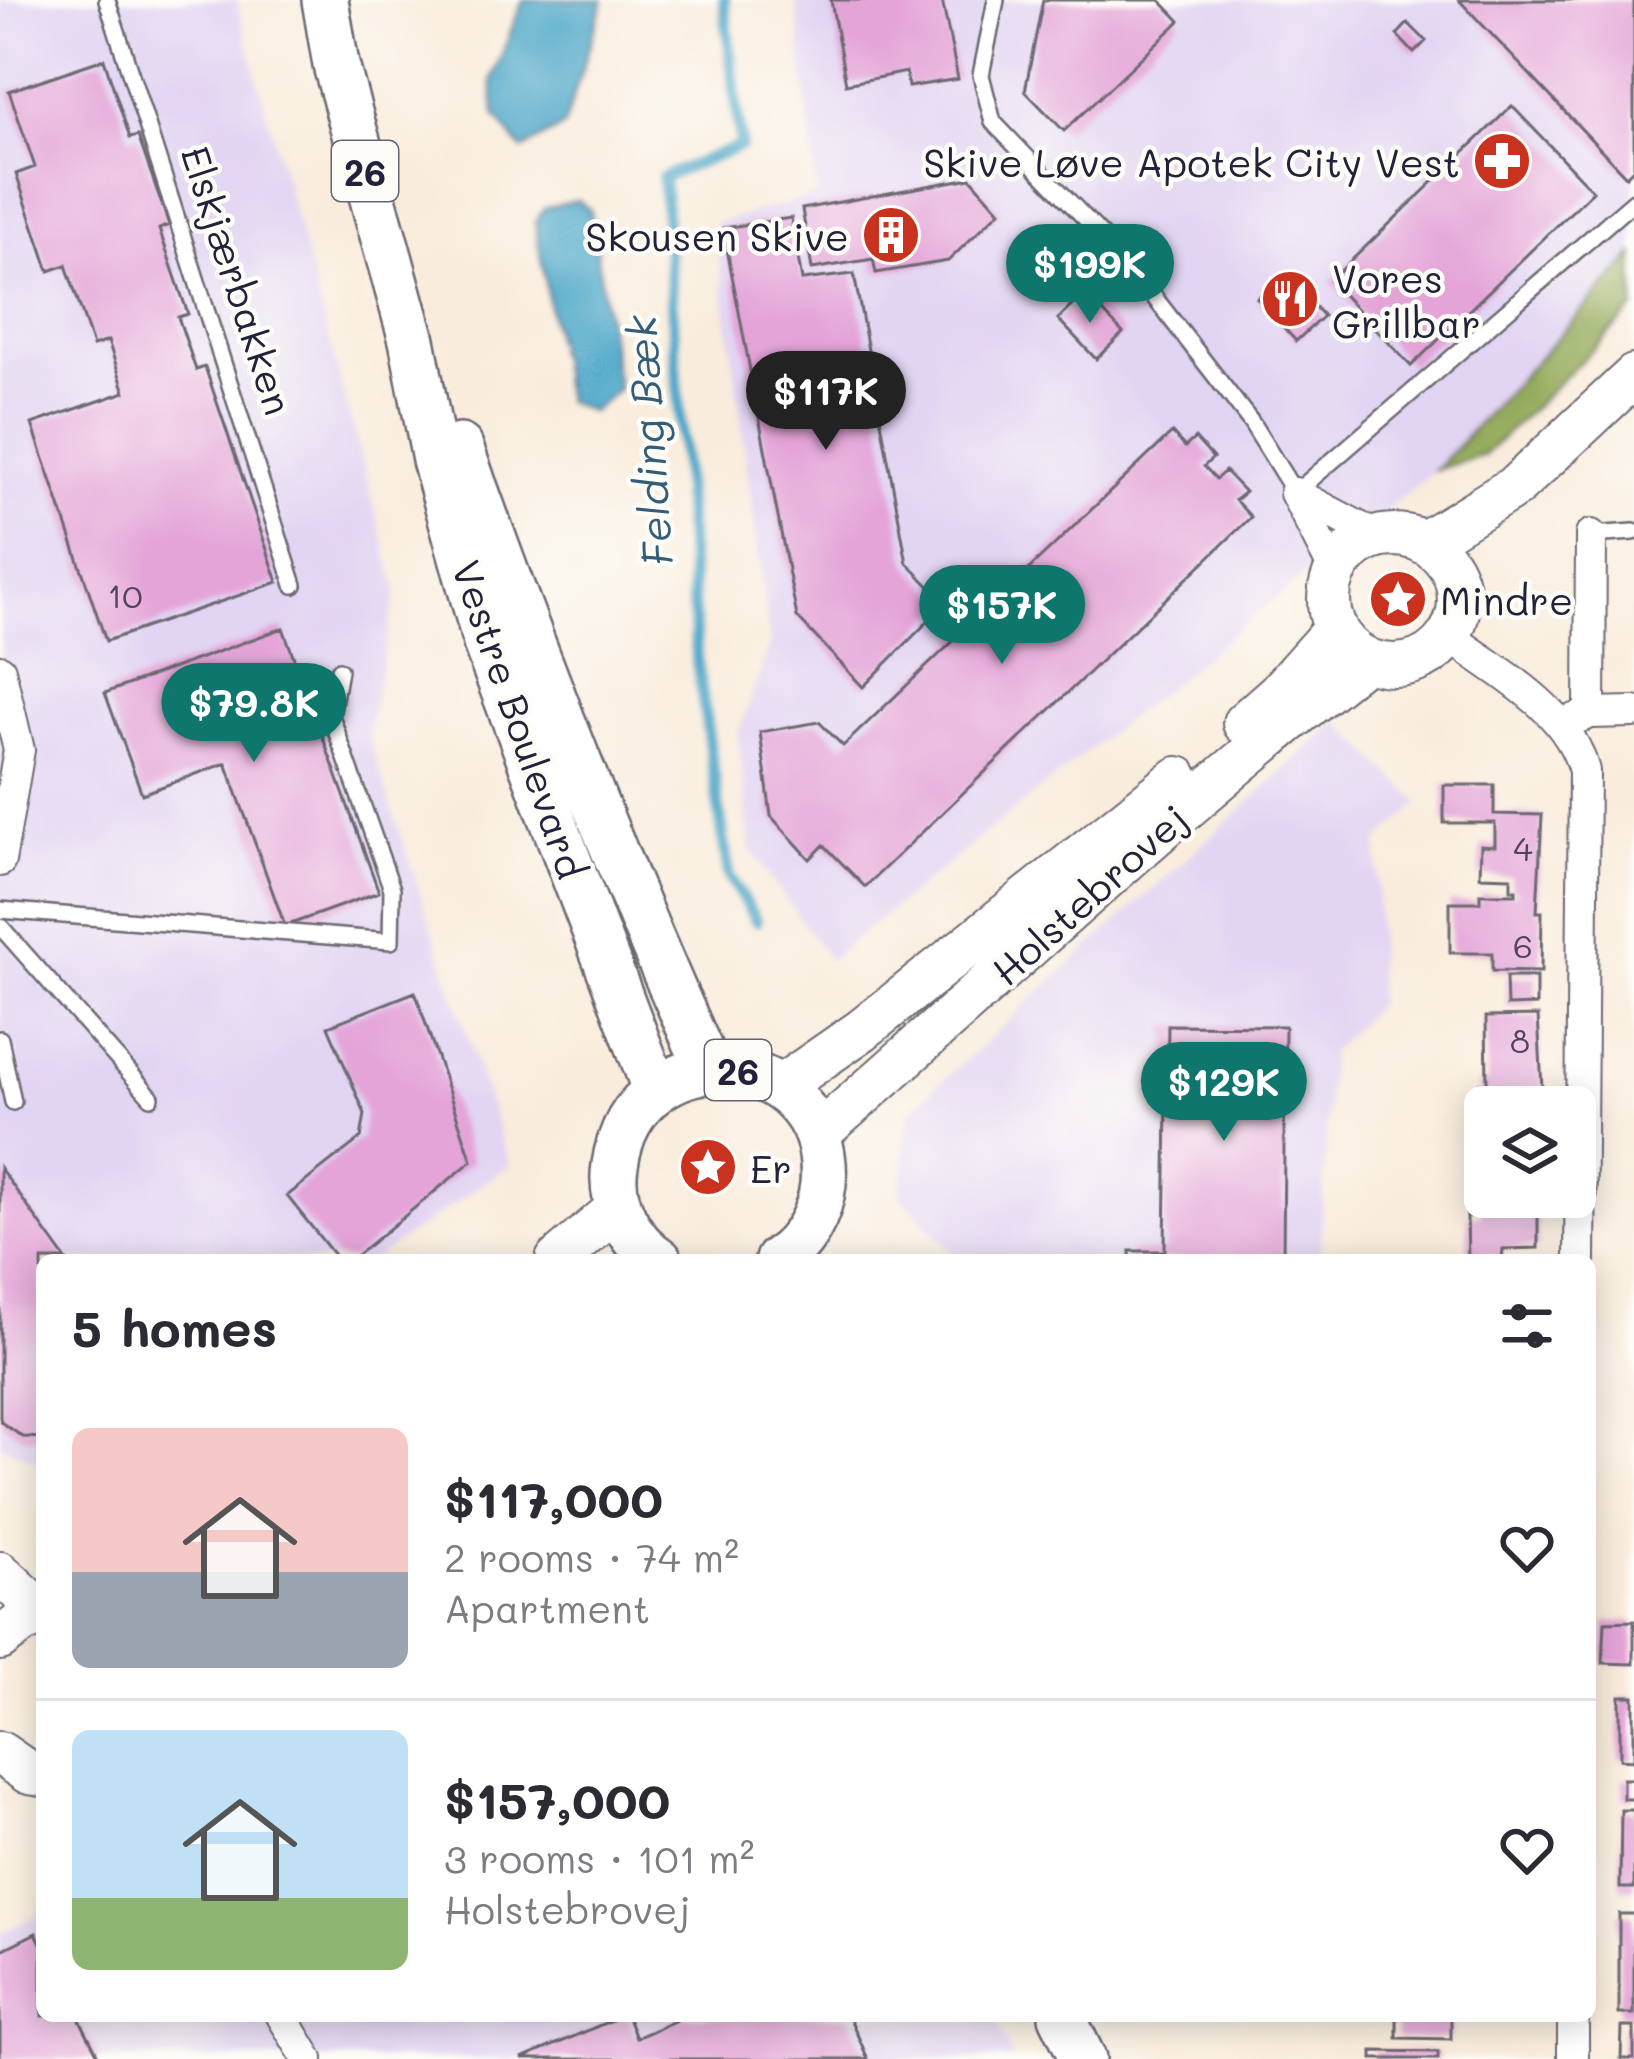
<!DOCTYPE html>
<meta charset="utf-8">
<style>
body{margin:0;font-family:Mali,sans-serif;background:#f2f2f3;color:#2b2b33;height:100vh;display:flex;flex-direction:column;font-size:45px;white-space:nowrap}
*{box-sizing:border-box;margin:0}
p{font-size:39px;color:#7c7c81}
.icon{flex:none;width:66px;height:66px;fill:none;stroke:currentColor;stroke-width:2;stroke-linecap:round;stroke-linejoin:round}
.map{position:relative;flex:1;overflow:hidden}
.drawer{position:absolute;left:36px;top:1254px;width:1560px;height:768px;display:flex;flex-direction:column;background:#fff;border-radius:18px;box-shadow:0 6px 30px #0003}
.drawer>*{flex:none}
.fabs{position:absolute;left:1464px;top:1086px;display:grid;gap:24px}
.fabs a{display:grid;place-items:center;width:132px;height:132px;border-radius:18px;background:#fff;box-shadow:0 6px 30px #0003;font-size:60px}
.price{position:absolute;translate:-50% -102px;padding:0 27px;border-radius:42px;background:#0f766e;color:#fff;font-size:39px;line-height:78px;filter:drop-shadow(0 3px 6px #0008)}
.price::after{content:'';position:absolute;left:50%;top:72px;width:36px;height:27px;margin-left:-18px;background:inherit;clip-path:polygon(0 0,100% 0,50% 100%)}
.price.active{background:#222;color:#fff}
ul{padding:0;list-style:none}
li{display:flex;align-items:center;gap:36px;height:300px;padding:0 36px}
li+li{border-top:3px solid #e1e1e2}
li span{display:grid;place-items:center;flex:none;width:336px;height:240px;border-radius:18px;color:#555}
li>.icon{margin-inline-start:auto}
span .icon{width:144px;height:144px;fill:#fffc;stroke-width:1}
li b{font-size:51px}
h2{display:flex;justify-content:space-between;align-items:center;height:144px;padding:0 36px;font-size:51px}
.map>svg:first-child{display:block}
.built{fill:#e2d4f3}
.forest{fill:#94ab5c;stroke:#5b664c;stroke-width:3}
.water{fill:#49a5c7;stroke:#366481;stroke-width:3}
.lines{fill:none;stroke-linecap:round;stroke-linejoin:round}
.stream{stroke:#49a5c7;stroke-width:12}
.building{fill:#e4a4d8}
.lane-casing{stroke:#6d6973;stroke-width:20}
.street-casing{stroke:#6d6973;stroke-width:34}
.secondary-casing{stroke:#6d6973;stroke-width:46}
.primary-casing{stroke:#6d6973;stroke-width:50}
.lane{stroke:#fff;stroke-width:15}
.street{stroke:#fff;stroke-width:30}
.secondary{stroke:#fff;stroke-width:42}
.primary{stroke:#fff;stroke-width:45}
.labels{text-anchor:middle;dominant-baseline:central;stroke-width:9;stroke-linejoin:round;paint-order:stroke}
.number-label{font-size:33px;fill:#524262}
.shield{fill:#fdfcf7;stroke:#646373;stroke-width:3}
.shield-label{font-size:36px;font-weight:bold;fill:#22223b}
.poi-label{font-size:39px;fill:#22223b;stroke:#fdfcf7;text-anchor:start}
.street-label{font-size:39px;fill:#22223b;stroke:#fdfcf7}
.water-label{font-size:42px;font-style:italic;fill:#345d7a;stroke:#fdfcf7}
</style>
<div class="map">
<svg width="1634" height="2059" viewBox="0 0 1634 2059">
<rect width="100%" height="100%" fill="#fdfcf7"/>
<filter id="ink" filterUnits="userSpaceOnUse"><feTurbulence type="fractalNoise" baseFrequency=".00833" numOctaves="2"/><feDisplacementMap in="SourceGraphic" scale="24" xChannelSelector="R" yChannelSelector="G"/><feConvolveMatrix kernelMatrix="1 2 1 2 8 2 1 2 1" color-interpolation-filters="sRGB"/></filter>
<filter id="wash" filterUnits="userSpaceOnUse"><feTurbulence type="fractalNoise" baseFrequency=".004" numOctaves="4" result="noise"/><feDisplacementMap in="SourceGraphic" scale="48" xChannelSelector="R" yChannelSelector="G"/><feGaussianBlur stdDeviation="2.7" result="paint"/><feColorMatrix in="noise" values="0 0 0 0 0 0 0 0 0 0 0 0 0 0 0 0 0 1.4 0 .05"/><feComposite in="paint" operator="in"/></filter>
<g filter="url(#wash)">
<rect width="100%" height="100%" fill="#f9ecdc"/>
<path class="built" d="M0 0H236L397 590 367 733 510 1165 372 1260H42V1464L0 1445Z
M796 0H1634V255L1435 470 829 960 750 849 738 734 770 644 715 223 817 196Z
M1338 721 1420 803 1378 841 1377 1004 1330 1052 1320 1260H959L900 1195 909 1111Z
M42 1913V2016H994L1014 2059H0V1934Z"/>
<path class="forest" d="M1634 255V309L1484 455 1435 470Z"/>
<path class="water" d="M523 0H604L564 126 522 150 495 115 492 80Z
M578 200 590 210 618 389 591 412 565 401 535 223 544 208Z"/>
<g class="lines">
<path class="stream" d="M724 0 741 146 663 177 697 661 729 876 756 921"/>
</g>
<g id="blocks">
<path class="building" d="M831 0H942L958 79 908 87 906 72 846 84Z
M1043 0H1160L1180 21 1064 131 1025 91Z
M1459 0H1634V168L1626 176Z
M1408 23 1426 41 1414 53 1397 35Z
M104 59 130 138 138 136 169 225 159 229 188 314 178 317 196 370 205 367 278 582 106 641 32 424 125 392 108 341 93 346 66 265 49 271 16 174 35 167 9 91Z
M1512 106 1593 191 1411 366 1330 281Z
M971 178 1000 211 948 261 876 273 873 259 812 269 802 209Z
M791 218 802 280 854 274 907 563 946 603 863 687 797 617 723 228Z
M1284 273 1323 316 1296 341 1257 298Z
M1085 293 1123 333 1096 359 1058 319Z
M1172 433 1185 447 1195 438 1213 458 1204 466 1216 479 1225 471 1245 492 1235 500 1251 517 865 887 824 845 810 859 771 816 760 732 819 722 843 746Z
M283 628 379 892 285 926 226 763 142 794 105 693Z
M1444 785H1494V814L1542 815 1537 912H1542L1541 972 1492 971V953H1450V902H1480V894H1516V890H1511V877L1480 876 1481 845 1495 846V823H1444Z
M1506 977H1536V1005L1507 1006Z
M415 992 472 1161 351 1260H338L287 1196 361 1138 365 1114 328 1026Z
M1538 1016 1543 1107 1479 1109V1083H1487L1486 1017Z
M1168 1025 1285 1026 1283 1260H1130V1251H1165Z
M0 1168 66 1260H42V1438L23 1437 2 1423 0 1418Z
M1481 1197H1520V1203H1538V1248L1503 1249 1502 1260H1468L1467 1216H1481Z
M1634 1621V1664L1603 1663 1605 1622Z
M1620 1696H1634V1760L1620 1759Z
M1623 1779H1634V1799H1623Z
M1621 1810H1634V1888H1620Z
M1619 1914H1634V2014H1619Z
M36 1933 42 1945V2016H78L100 2059H0V1951Z
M621 2016H627L636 2038 686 2016H849L868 2059H522Z
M1397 2016H1451V2039L1397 2038Z
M1622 2027H1634V2059H1621Z
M1373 2051 1438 2052V2059H1373Z"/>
</g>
</g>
<g filter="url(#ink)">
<use href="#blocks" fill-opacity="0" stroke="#6d6973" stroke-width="3"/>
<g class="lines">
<g class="lane-casing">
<path id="lane" d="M107 0 294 585
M996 0 981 75 993 122 1127 262 1251 422 1295 493 1634 201
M1591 535 1634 532
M0 910 391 941 392 889 331 716 339 670
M0 926 151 1097
M0 1039 13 1102"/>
</g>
<g class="street-casing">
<path id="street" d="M1295 493 1378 537
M1295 493 1335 572
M1449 636C1498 673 1568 707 1584 771L1580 1260
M0 670 19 750 0 861
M1590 713 1591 535
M1575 719 1590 713 1634 712
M282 2016 308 2059
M1573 2059V2016"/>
</g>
<g class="secondary-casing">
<path id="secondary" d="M1329 600a65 65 0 1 1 130 0a65 65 0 1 1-130 0Z
M1425 542 1516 486 1634 376
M1244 723 1278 693 1335 629
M780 1087 862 1030 1178 778
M817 1135C1000 976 1175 809 1366 660
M557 1260 619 1207
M0 1573 42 1612
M0 1639 24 1621 42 1616
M0 1753 29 1773 42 1775"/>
</g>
<g class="primary-casing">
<path id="primary" d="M325 0 336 65 412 340 435 460 487 646 655 1089
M460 447C535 657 616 865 708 1069
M659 1260C629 1241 609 1200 615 1165 635 1025 834 1047 823 1184 820 1213 804 1244 778 1260
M1062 2016 1083 2059"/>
</g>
<use href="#lane" class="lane"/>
<use href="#street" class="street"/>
<use href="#secondary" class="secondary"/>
<use href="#primary" class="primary"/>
</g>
</g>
<defs>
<g id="pharmacy-disc" transform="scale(3)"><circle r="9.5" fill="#c8321e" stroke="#fdfcf7"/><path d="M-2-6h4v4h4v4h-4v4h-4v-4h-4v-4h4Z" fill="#fff"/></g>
<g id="building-disc" transform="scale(3)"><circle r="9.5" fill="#c8321e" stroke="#fdfcf7"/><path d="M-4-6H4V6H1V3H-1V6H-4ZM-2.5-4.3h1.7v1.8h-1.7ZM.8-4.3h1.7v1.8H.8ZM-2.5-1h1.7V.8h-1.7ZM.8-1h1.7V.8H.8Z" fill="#fff"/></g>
<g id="restaurant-disc" transform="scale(3)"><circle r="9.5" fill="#c8321e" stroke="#fdfcf7"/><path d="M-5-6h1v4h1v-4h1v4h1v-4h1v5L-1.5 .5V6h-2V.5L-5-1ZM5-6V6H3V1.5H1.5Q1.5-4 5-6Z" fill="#fff"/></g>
<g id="sight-disc" transform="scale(3)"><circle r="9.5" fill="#c8321e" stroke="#fdfcf7"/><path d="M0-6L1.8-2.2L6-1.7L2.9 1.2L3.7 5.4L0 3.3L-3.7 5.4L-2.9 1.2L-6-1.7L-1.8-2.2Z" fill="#fff"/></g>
</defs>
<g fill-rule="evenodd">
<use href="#pharmacy-disc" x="1502" y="161"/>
<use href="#building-disc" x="891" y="235"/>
<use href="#restaurant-disc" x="1290" y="299"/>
<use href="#sight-disc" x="1398" y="599"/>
<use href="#sight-disc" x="708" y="1167"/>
</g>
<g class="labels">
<g class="number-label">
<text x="125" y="594">10</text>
<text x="1523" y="847">4</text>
<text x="1523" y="944">6</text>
<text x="1520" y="1039">8</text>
</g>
<g class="shield">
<rect x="332" y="141" width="66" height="60" rx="9"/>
<rect x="705" y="1040" width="66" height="60" rx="9"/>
</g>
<g class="shield-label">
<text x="365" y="171">26</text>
<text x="738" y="1070">26</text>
</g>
<g class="poi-label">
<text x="1460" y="161" text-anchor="end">Skive Løve Apotek City Vest</text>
<text x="849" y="235" text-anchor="end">Skousen Skive</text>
<text x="1332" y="277">Vores<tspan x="1332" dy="45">Grillbar</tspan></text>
<text x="1440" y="599">Mindre</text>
<text x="750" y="1167">Er</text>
</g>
<g class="street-label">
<text transform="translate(238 280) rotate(72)">Elskjærbakken</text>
<text transform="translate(520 719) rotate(71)">Vestre Boulevard</text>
<text transform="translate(1089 894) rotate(-42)">Holstebrovej</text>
</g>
<g class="water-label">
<text transform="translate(648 441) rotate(-94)">Felding Bæk</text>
</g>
</g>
</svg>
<div class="fabs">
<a><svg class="icon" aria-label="layers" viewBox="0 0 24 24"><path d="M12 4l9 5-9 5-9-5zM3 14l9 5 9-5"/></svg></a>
</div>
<b class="price" style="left:1090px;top:326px">$199K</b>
<b class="price active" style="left:826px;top:453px">$117K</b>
<b class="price" style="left:1002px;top:667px">$157K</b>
<b class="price" style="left:254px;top:765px">$79.8K</b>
<b class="price" style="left:1224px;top:1144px">$129K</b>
<section class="drawer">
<h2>5 homes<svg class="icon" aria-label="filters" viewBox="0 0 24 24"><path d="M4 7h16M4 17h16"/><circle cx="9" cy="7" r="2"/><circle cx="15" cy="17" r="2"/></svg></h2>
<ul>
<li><span style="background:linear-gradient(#f6c9c9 60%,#9aa5b1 0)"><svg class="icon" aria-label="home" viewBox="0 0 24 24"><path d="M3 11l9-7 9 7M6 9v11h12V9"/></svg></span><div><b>$117,000</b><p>2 rooms · 74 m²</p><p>Apartment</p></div><svg class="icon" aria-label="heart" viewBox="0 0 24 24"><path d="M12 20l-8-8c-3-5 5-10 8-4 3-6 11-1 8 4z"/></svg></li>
<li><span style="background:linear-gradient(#bfe0f5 70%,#8fb573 0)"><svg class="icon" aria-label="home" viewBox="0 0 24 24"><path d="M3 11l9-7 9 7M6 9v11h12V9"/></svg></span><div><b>$157,000</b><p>3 rooms · 101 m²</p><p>Holstebrovej</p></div><svg class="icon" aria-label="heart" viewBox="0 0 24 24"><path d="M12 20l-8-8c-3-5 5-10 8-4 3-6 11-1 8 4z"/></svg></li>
</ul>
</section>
</div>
